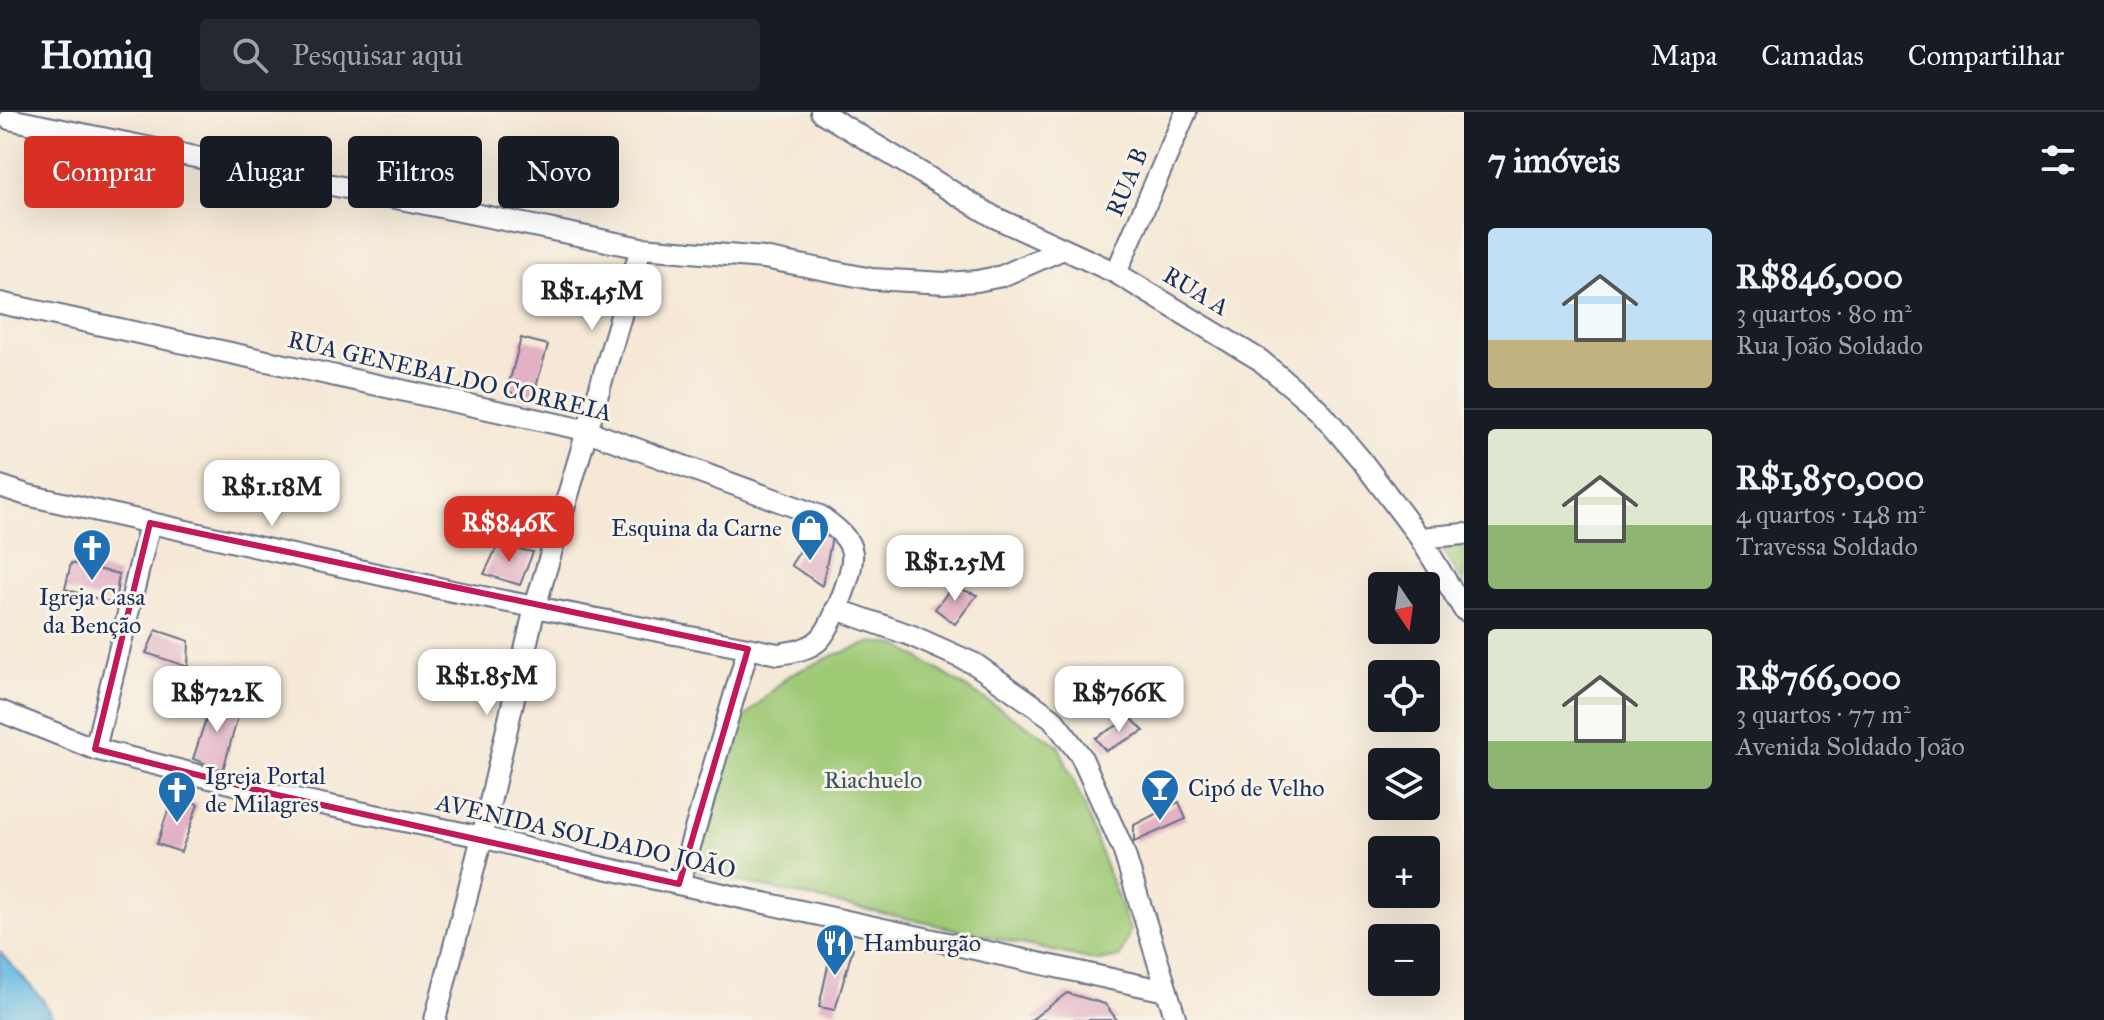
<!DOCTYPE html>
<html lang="pt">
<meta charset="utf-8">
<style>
body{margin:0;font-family:"IM FELL Great Primer",serif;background:#242831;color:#f1f3f6;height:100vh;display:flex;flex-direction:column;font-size:30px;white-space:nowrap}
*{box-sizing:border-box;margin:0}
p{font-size:26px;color:#9ea1a6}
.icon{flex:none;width:44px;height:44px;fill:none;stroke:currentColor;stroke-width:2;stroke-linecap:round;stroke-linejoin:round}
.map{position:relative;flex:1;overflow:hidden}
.sheet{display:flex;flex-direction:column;background:#171b24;width:640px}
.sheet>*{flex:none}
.hud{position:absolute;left:24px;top:24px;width:760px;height:72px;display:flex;gap:16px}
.needle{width:52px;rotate:167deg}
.buttons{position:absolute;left:1368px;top:460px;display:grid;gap:16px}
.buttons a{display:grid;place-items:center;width:72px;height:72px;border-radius:8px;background:#171b24;box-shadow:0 8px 32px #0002;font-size:40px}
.price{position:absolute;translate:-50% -68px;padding:0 18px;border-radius:16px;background:#fff;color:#222;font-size:26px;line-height:52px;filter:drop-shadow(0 2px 4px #0008)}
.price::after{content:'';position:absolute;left:50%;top:48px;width:24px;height:18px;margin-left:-12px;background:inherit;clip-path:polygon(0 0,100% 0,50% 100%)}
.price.on{background:#d93025;color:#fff}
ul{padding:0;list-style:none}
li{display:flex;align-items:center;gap:24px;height:200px;padding:0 24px}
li+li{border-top:2px solid #363941}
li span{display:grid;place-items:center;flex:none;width:224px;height:160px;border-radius:8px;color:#555}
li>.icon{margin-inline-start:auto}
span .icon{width:96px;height:96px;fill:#fffc;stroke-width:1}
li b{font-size:34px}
h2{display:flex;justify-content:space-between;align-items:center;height:96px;padding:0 24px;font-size:34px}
.chip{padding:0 28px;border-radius:8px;background:#171b24;box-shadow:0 8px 32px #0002;font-size:28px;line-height:72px}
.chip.on{background:#d93025;color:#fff}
header{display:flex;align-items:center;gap:48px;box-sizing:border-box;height:112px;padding:0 40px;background:#171b24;border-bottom:2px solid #363941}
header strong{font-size:38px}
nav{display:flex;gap:44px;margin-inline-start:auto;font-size:28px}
.search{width:560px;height:72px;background:#242831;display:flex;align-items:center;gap:20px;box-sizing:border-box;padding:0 28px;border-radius:8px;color:#9ea1a6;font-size:30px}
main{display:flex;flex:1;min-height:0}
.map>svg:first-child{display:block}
.green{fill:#9ec975;stroke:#5c7c6a;stroke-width:2}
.water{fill:#67bbe3;stroke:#4175a0;stroke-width:2}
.building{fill:#e2b1c4}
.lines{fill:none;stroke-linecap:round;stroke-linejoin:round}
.street-casing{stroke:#687088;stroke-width:24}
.street{stroke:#fff;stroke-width:20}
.marked{fill:none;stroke:#c2185b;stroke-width:6;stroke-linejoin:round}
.labels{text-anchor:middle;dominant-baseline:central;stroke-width:6;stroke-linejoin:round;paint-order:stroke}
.street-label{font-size:24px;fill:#1b2f5e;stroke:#f7f3e8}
.poi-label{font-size:24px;fill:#1b2f5e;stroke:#f7f3e8;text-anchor:start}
.park-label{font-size:24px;fill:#3c5664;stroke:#f7f3e8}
</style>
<header>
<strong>Homiq</strong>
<div class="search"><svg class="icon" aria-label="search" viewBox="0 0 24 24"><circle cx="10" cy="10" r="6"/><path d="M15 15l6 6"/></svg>Pesquisar aqui</div>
<nav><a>Mapa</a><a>Camadas</a><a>Compartilhar</a></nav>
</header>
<main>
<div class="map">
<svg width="1464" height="908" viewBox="0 0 1464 908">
<rect width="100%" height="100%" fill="#f7f3e8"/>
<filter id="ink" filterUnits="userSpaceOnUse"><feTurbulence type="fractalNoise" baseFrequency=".0125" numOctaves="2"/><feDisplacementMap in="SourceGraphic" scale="16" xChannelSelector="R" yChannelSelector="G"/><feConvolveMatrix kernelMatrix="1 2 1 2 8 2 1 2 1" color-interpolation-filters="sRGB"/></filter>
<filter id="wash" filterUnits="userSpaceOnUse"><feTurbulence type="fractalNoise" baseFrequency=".006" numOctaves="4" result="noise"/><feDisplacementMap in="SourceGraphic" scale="32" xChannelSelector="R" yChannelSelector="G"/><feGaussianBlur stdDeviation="1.8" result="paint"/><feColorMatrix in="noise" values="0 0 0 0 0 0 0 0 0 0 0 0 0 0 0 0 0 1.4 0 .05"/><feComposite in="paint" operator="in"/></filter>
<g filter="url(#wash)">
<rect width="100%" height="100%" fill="#f6e8d5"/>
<path class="green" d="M1461 428H1464V471L1443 439Z
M873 530 898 533 1058 633 1080 684 1130 819 1120 845 1098 849 693 759 733 616 788 564 832 544Z"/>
<path class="water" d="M0 840 43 888 54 908H0Z"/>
<g id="blocks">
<path class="building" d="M521 226 548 233 532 289 507 279Z
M810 423 832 425 822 474 791 453Z
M498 433 533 440 520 473 484 462Z
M71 451 119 462 115 492 65 477Z
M955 471 963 478 977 483 955 512 935 497Z
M156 518 189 529 188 555 146 541Z
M213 585 240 597 223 658 193 647Z
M1131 606 1144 619 1106 639 1095 626Z
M173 683 198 692 181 740 157 732Z
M1179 690 1186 707 1134 730V713Z
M833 831 853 836 835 898 819 895Z
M1067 881 1105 892 1117 908H1031Z"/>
</g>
</g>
<g filter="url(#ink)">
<use href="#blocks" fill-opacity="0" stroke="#687088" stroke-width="2"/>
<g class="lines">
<g class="street-casing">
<path id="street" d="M821 0 994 105 1116 161 1260 248 1318 297 1362 349 1420 426 1464 498
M9 7 641 136 764 146 872 167 945 171 977 169 1002 164 1063 137
M1116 161 1186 0
M0 191 585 318 820 404C832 413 850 425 852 441 854 460 832 515 819 528 808 538 792 540 778 542L452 479 27 383 0 374
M1420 426 1464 422
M836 497 910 523 975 552 1052 606 1081 644 1123 737 1176 908
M0 599 95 637 277 683 482 725 582 751 1166 879
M95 637 150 411
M679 772 748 537
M435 908 482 725 535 495 641 136"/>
</g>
<use href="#street" class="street"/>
</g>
</g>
<path class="marked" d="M150 411 748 537 679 772 277 683 95 637Z"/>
<defs>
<g id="shop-pin" transform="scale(2)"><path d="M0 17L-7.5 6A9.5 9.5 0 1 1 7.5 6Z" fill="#1f6fb2" stroke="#f7f3e8"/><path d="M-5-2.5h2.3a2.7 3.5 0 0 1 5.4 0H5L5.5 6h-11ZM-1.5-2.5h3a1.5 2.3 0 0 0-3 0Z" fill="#fff"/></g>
<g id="church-pin" transform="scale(2)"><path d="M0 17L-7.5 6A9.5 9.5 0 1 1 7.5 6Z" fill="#1f6fb2" stroke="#f7f3e8"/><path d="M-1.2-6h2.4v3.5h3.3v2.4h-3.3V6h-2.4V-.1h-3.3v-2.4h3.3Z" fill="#fff"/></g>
<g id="bar-pin" transform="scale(2)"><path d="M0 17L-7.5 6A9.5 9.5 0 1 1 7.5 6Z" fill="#1f6fb2" stroke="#f7f3e8"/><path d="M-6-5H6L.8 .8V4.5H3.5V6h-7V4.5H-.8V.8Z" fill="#fff"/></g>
<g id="restaurant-pin" transform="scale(2)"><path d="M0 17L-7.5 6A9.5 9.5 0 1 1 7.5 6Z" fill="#1f6fb2" stroke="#f7f3e8"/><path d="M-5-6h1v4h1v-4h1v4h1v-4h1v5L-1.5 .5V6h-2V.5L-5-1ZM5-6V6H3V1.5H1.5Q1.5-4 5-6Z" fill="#fff"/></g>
</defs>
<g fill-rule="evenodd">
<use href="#shop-pin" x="810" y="416"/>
<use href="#church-pin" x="92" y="436"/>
<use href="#bar-pin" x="1160" y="676"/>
<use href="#church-pin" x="177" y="678"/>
<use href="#restaurant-pin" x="835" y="831"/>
</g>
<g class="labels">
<g class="street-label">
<text transform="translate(1127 70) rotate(-67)">RUA B</text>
<text transform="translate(1196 179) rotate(31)">RUA A</text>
<text transform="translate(450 264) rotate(13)">RUA GENEBALDO CORREIA</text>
<text transform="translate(586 724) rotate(13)">AVENIDA SOLDADO JOÃO</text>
</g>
<g class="poi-label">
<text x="782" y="416" text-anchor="end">Esquina da Carne</text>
<text x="92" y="485" text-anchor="middle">Igreja Casa<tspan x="92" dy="28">da Benção</tspan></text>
<text x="205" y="664">Igreja Portal<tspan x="205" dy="28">de Milagres</tspan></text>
<text x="1188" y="676">Cipó de Velho</text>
<text x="863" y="831">Hamburgão</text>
</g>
<g class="park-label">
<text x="873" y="668">Riachuelo</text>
</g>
</g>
</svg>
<div class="buttons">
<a><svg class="needle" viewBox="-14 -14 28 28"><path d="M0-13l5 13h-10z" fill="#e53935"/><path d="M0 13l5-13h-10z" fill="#9ea1a6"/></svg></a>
<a><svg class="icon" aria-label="locate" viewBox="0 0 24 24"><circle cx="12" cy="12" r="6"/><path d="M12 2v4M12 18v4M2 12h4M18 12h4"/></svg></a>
<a><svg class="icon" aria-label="layers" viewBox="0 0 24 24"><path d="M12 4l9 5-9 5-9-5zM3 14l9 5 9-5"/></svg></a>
<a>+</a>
<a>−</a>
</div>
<b class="price" style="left:592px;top:220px">R$1.45M</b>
<b class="price" style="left:272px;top:416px">R$1.18M</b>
<b class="price on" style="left:509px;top:452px">R$846K</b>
<b class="price" style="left:955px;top:491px">R$1.25M</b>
<b class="price" style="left:487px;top:605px">R$1.85M</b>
<b class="price" style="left:217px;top:622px">R$722K</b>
<b class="price" style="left:1119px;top:622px">R$766K</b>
<div class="hud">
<a class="chip on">Comprar</a>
<a class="chip">Alugar</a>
<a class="chip">Filtros</a>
<a class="chip">Novo</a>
</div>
</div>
<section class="sheet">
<h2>7 imóveis<svg class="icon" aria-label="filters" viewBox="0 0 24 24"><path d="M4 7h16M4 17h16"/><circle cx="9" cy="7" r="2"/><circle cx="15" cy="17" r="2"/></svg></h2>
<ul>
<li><span style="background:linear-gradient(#bfe0f5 70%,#c2b280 0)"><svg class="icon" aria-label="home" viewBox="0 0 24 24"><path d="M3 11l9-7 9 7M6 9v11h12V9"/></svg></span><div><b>R$846,000</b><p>3 quartos · 80 m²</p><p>Rua João Soldado</p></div></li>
<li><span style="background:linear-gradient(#dfe7d0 60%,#8fb573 0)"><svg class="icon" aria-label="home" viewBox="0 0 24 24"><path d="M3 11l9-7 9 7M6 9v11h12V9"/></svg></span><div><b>R$1,850,000</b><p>4 quartos · 148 m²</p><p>Travessa Soldado</p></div></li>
<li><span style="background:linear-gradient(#dfe7d0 70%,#8fb573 0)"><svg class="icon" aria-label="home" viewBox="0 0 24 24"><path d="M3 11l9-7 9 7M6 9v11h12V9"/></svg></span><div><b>R$766,000</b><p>3 quartos · 77 m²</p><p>Avenida Soldado João</p></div></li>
</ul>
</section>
</main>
